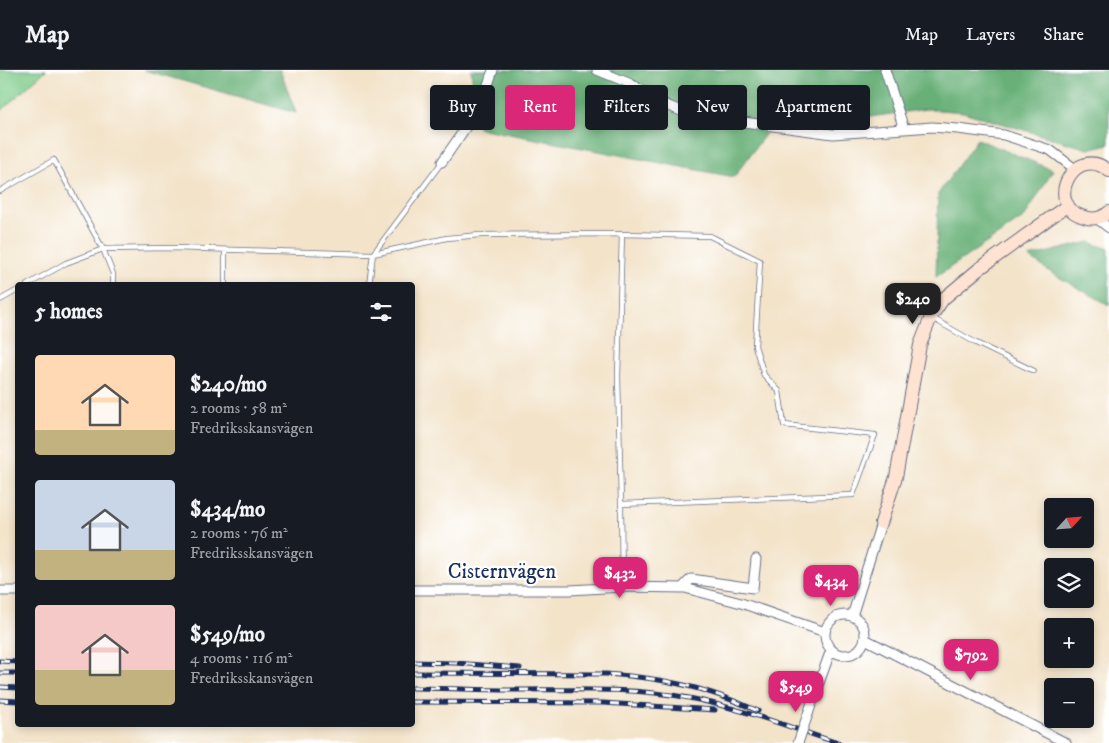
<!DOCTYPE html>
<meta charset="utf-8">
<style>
body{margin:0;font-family:"IM FELL DW Pica",serif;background:#20242c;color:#f1f3f6;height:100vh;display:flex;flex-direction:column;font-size:19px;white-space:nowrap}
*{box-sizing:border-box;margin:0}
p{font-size:16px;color:#9ea1a6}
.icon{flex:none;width:28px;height:28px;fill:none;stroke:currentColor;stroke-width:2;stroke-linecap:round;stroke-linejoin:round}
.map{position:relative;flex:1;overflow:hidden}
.panel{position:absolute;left:15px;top:212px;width:400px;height:445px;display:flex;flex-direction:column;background:#171b24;border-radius:5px;box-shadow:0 2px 8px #0003}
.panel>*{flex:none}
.hud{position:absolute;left:430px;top:15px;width:475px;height:45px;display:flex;gap:10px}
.needle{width:32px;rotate:64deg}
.tools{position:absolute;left:1044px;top:428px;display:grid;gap:10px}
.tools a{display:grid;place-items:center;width:50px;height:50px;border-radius:5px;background:#171b24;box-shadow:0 2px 8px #0003;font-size:25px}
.price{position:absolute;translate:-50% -42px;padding:0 11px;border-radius:10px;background:#db2777;color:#fff;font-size:16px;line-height:32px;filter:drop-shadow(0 1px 2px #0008)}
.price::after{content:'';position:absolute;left:50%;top:30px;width:15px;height:11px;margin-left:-8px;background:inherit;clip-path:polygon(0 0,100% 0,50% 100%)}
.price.active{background:#222;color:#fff}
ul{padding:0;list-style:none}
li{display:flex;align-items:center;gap:15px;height:125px;padding:0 20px}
li span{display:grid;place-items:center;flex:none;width:140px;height:100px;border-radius:5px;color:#555}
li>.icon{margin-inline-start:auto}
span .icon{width:60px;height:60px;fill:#fffc;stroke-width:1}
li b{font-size:21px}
h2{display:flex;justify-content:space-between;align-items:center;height:60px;padding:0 20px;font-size:21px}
.pill{padding:0 18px;border-radius:5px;background:#171b24;box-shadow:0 2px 8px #0003;font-size:18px;line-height:45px}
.pill.active{background:#db2777;color:#fff}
header{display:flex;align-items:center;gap:30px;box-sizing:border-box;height:70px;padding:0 25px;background:#171b24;border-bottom:1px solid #363941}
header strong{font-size:24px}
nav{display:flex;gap:28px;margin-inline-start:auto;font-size:18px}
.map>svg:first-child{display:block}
.green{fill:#7fcc8b;stroke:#4d7e74}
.forest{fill:#67b077;stroke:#41706a}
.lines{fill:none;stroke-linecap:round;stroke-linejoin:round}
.lane-casing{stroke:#676e83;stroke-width:6}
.street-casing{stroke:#676e83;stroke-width:11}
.secondary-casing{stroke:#676e83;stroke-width:14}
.lane{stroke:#fff;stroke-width:4.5}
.street{stroke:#fff;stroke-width:9}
.secondary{stroke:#fee3d2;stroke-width:12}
.rail-casing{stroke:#1b2f5e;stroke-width:5}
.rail{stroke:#fff;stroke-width:3;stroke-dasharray:9;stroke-linecap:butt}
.street-bridge-casing{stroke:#676e83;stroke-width:11;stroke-linecap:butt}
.street-bridge{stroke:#fff;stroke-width:9}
.labels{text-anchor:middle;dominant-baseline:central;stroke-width:4.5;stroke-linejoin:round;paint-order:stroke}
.street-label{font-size:21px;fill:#1b2f5e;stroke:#fff}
</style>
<header>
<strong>Map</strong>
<nav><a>Map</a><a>Layers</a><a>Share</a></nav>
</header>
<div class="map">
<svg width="1109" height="673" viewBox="0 0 1109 673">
<rect width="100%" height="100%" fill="#fff"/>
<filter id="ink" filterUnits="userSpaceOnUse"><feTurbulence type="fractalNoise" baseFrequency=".02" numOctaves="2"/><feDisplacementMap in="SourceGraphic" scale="10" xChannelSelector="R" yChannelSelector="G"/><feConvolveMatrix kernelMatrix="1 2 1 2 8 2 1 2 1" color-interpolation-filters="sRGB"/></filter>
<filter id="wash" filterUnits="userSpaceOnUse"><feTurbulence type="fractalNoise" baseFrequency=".0096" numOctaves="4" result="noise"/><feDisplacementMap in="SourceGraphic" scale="20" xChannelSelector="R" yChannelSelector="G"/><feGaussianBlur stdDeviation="1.12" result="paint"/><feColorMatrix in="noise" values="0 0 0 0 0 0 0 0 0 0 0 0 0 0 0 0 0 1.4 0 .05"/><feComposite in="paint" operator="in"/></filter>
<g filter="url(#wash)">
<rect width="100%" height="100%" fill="#f3e3c9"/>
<path class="green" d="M0 0H46L0 42Z"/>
<path class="forest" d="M144 0H280L296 43Z
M471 0H1109V74L1088 79 963 42 927 39 842 51 778 47 734 107 478 58Z
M977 69 1053 100 1025 147 936 207 938 124Z
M1089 172 1109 179V235L1053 204 1029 187Z"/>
</g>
<g filter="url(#ink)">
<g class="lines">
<g class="lane-casing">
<path id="lane" d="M0 121 54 90 103 179 113 204V215
M225 180V215
M27 215 66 193 103 179 173 178 373 184 447 168 480 165 622 164 710 166 760 191 755 276 764 305 779 321 784 355 875 365 853 425 621 434 622 517
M369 215 373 184 442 92
M0 230 18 220
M932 248 976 273 1034 301
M621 434 618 306 622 164"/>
</g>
<g class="street-casing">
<path id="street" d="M597 0 631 14 666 35 691 45 833 64 904 59 932 57 958 59 1004 65 1050 80 1075 99
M885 0 904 59
M442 92 481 35 493 0
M1096 148 1109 158
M682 518 691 509 753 518 756 489
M412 520H570L622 517 685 518 741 533 825 562
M0 521H18
M825 565a20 20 0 1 1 40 0a20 20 0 1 1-40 0Z
M852 546 881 453
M865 569 1066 673
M816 621 831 580"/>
</g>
<g class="secondary-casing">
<path id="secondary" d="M1109 101C1075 72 1042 135 1084 147 1093 150 1102 148 1109 142
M881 453 896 407 920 275 931 247 943 229 979 199 1068 135"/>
</g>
<use href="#lane" class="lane"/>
<use href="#street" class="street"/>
<use href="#secondary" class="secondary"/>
<g class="rail-casing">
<path id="rail" d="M0 591 18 592
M412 592 456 593 520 598
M0 603H18
M412 603 606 604C664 608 705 617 758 641
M0 617 18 618
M412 618C445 618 478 620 511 620 571 620 630 617 689 628 740 638 789 657 838 673
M0 630 18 631
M412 632 603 633 715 640"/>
</g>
<use href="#rail" class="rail"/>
<g class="street-bridge-casing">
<path id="street-bridge" d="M798 673 816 621"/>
</g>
<use href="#street-bridge" class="street-bridge"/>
</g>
</g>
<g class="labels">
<g class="street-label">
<text x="502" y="502">Cisternvägen</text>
</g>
</g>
</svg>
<div class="tools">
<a><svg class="needle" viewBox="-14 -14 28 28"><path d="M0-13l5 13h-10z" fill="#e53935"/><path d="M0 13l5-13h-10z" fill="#9ea1a6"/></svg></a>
<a><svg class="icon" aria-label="layers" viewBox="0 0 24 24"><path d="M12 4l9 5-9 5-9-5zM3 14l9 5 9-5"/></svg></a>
<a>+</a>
<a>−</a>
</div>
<b class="price active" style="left:913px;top:255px">$240</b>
<b class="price" style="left:620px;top:529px">$432</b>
<b class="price" style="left:831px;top:537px">$434</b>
<b class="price" style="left:971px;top:611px">$792</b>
<b class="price" style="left:796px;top:643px">$549</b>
<div class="hud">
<a class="pill">Buy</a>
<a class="pill active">Rent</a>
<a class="pill">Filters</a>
<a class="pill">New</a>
<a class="pill">Apartment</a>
</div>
<section class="panel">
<h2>5 homes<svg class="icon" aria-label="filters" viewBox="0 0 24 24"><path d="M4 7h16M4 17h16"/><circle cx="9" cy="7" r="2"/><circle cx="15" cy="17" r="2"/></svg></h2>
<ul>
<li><span style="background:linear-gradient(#ffd9b3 75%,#c2b280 0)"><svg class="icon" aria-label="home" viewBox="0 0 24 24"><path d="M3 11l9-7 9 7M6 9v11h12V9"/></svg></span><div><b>$240/mo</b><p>2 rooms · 58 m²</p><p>Fredriksskansvägen</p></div></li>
<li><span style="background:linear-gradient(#c9d6e8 70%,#c2b280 0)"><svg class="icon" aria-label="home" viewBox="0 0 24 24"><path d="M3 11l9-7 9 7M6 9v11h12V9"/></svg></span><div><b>$434/mo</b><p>2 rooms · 76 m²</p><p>Fredriksskansvägen</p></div></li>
<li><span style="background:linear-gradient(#f6c9c9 65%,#c2b280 0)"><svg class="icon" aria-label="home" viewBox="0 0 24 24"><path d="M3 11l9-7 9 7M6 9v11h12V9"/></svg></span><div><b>$549/mo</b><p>4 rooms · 116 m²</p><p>Fredriksskansvägen</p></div></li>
</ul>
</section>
</div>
